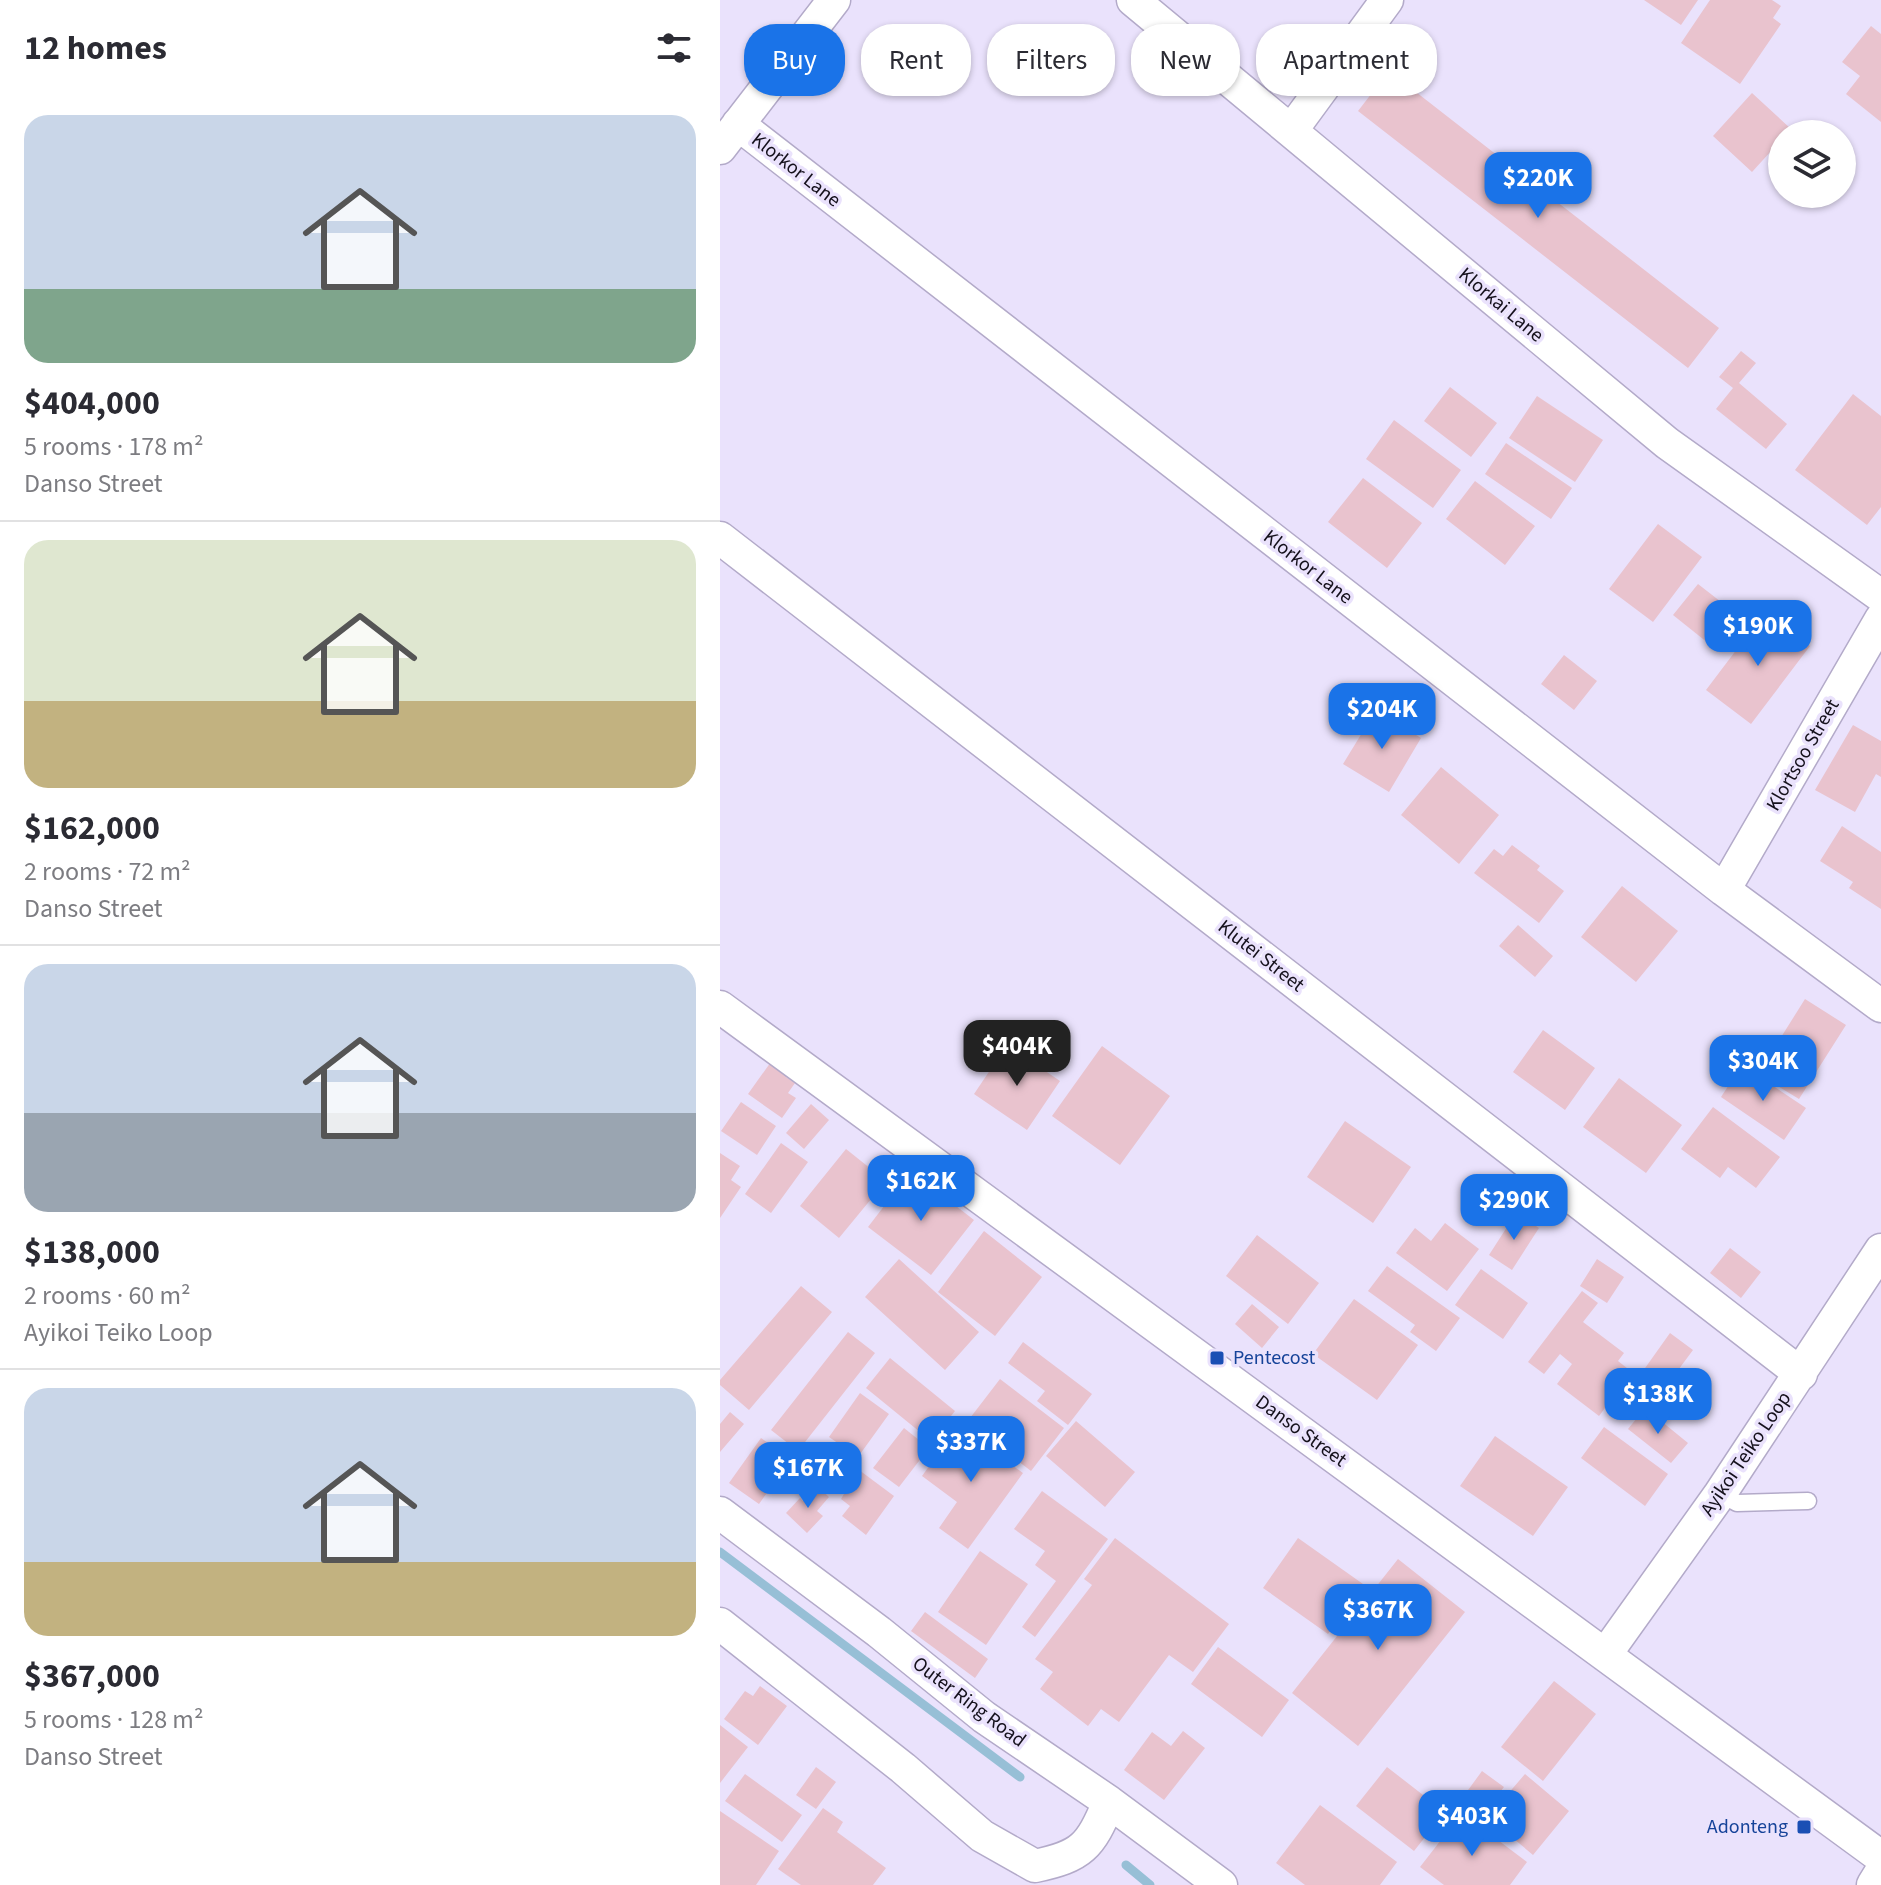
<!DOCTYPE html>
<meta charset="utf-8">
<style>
body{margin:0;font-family:"Source Sans 3",sans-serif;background:#f2f2f3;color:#2b2b33;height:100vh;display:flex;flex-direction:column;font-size:30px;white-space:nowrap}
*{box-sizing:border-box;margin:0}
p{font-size:26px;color:#7c7c81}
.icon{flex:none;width:44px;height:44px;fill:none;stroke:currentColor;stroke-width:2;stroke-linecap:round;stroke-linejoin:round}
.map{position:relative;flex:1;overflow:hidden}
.panel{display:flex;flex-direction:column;background:#fff;width:720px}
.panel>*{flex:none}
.hud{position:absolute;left:24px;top:24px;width:760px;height:72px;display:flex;gap:16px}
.buttons{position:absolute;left:1048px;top:120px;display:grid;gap:16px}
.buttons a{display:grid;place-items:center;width:88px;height:88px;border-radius:50%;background:#fff;box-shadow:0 2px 6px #0004;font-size:40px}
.price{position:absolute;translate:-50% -68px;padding:0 18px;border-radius:16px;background:#1a73e8;color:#fff;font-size:26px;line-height:52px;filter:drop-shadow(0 2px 4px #0008)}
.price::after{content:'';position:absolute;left:50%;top:48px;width:24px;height:18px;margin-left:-12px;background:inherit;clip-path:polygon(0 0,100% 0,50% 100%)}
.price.selected{background:#222;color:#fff}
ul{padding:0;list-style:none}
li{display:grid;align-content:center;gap:16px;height:424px;padding:0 24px}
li+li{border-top:2px solid #e1e1e2}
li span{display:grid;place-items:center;height:248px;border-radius:24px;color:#555}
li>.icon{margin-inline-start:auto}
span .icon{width:144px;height:144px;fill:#fffc;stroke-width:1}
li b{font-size:34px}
h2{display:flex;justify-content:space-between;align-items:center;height:96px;padding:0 24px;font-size:34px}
.tag{padding:0 28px;border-radius:32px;background:#fff;box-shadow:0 2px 6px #0004;font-size:28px;line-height:72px}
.tag.selected{background:#1a73e8;color:#fff}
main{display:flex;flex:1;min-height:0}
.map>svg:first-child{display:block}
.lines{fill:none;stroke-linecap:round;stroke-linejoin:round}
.stream{stroke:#97bfd6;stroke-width:9}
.building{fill:#e9c3ce}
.service-casing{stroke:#b3aac9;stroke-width:19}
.minor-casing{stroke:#b3aac9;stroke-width:35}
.service{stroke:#fff;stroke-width:16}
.minor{stroke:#fff;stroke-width:32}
.transit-dot{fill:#1a4fb4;stroke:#eae2fc;stroke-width:3}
.labels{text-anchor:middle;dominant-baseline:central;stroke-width:7;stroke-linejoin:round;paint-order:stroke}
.street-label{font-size:20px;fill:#15111c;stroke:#eae2fc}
.transit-label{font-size:20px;fill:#164399;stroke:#eae2fc;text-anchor:start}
</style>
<main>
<section class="panel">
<h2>12 homes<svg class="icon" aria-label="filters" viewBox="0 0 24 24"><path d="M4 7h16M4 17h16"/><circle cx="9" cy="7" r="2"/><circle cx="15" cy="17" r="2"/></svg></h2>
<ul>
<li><span style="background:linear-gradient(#c9d6e8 70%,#7fa58c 0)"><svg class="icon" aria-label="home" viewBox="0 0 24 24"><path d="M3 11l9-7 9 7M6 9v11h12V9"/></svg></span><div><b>$404,000</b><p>5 rooms · 178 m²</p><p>Danso Street</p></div></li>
<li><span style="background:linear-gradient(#dfe7d0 65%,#c2b280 0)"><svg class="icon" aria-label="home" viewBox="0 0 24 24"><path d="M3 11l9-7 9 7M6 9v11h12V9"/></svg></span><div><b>$162,000</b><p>2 rooms · 72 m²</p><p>Danso Street</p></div></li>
<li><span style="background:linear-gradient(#c9d6e8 60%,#9aa5b1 0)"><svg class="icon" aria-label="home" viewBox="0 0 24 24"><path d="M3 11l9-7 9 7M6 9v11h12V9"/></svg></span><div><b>$138,000</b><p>2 rooms · 60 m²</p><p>Ayikoi Teiko Loop</p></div></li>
<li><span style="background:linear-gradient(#c9d6e8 70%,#c2b280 0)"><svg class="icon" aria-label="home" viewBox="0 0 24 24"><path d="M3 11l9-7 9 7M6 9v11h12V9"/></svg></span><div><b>$367,000</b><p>5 rooms · 128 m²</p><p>Danso Street</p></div></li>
</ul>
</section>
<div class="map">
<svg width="1161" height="1885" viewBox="0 0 1161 1885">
<rect width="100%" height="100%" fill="#eae2fc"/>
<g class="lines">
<path class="stream" d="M0 1552 300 1777
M406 1865 430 1885"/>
</g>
<path class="building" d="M924 0H978L961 25Z
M990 0H1052L1061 6 1053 18 1061 24 1020 84 961 43Z
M1151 26 1161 34V122L1126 94 1140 76 1122 62Z
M669 71 999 328 968 368 638 111Z
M1032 93 1071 129 1067 134H1062V139L1032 172 993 136Z
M1021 351 1036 363 1019 383 1067 424 1046 449 996 409 1013 388 999 377Z
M730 387 777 423 751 457 704 421Z
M1133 394 1161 416V507L1147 525 1075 470Z
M817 396 883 440 855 482 789 438Z
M674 420 741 470 713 508 646 459Z
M786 443 852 488 831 519 765 474Z
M643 478 702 523 667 568 608 522Z
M755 481 815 526 785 565 726 519Z
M938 524 982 557 933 622 889 589Z
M978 584 1023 619 998 651 953 615Z
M1045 612 1090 646 1031 724 986 690Z
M844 655 877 681 854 710 821 684Z
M656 710 701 738 669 792 623 764Z
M1133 725 1161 741V777L1156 774 1135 812 1095 790Z
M721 767 779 815 739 864 681 815Z
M1122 826 1161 852V909L1129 888 1133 882 1100 861Z
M792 845 820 866 817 870 844 891 819 923 754 873 774 849 783 856Z
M902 886 958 931 916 982 861 937Z
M798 925 833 956 815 977 779 946Z
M1085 999 1126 1025 1079 1099 1038 1074Z
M823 1030 875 1068 845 1110 793 1072Z
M287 1045 340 1081 307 1130 254 1094Z
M382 1046 450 1096 400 1165 332 1116Z
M53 1059 70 1071 66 1077 75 1083 68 1093 76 1098 62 1118 28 1094Z
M1022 1065 1086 1108 1064 1140 1001 1097Z
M899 1078 962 1125 926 1173 863 1127Z
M21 1102 56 1126 37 1155 1 1131Z
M91 1104 109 1120 84 1149 66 1133Z
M993 1107 1060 1157 1036 1188 1008 1167 1000 1178 961 1149Z
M625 1121 691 1167 653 1223 587 1177Z
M61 1143 88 1162 51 1213 25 1194Z
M126 1149 166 1181 119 1238 80 1206Z
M0 1153 20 1166 11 1180 21 1187 0 1218Z
M191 1171 254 1220 211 1275 148 1227Z
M796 1213 819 1228 792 1270 769 1255Z
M725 1223 759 1249 727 1291 676 1253 695 1228 711 1241Z
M264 1231 322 1277 275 1336 218 1292Z
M537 1235 599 1283 568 1324 506 1276Z
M1010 1248 1041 1272 1021 1298 990 1273Z
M179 1259 259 1332 225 1370 145 1297Z
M877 1259 904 1277 887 1303 860 1286Z
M667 1266 740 1318 716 1351 690 1332 695 1325 648 1291Z
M761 1269 808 1303 783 1339 735 1305Z
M81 1286 112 1312 29 1410 0 1385V1380Z
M862 1291 878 1303 863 1322 904 1353 898 1361 912 1372 879 1416 837 1384 852 1364 840 1354 824 1374 808 1362Z
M634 1299 698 1345 657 1400 593 1354Z
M532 1304 559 1327 542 1348 515 1324Z
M128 1332 155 1353 78 1451 51 1430Z
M950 1333 973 1350 930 1408 908 1392Z
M303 1342 372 1394 348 1425 317 1401 325 1391 288 1363Z
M170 1358 235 1411 211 1441 146 1388Z
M280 1379 344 1428 311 1471 247 1422Z
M140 1393 169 1414 138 1457 109 1437Z
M925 1408 968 1443 951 1463 908 1429Z
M10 1412 24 1424 0 1452V1424Z
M356 1421 415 1472 385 1507 326 1456Z
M238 1426 303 1473 248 1549 219 1528 237 1502 202 1476Z
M884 1427 948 1474 925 1506 861 1458Z
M184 1428 209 1448 179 1487 153 1468Z
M775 1436 848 1487 813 1536 740 1486Z
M41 1438 71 1459 39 1504 9 1483Z
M131 1464 174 1496 146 1535 122 1516 130 1506 121 1499 124 1494 114 1486Z
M97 1486 109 1497 97 1511 103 1516 87 1533 66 1513 80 1498 83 1501Z
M322 1491 388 1539 315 1637 302 1627 336 1581 315 1565 325 1551 294 1529Z
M395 1538 509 1624 473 1672 449 1655 399 1722 381 1709 368 1726 320 1689 333 1672 315 1659 372 1585 364 1579Z
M578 1538 643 1584 608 1634 543 1588Z
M260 1551 308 1584 266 1645 218 1612Z
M678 1559 745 1612 638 1746 572 1693Z
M205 1612 268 1659 255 1678 191 1631Z
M498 1647 569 1700 542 1737 471 1684Z
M834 1681 876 1714 823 1781 781 1747Z
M40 1686 67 1706 38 1745 4 1719 25 1691 33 1696Z
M0 1725 28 1747 0 1783Z
M463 1731 485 1748 444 1800 404 1770 432 1732 451 1746Z
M96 1767 116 1782 96 1809 76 1795Z
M667 1767 725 1812 694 1851 636 1806Z
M762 1771 784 1787 764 1813 743 1797Z
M25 1774 82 1815 62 1842 5 1801Z
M805 1774 849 1811 813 1855 768 1817Z
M600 1805 677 1862 660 1885H585L556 1863Z
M103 1808 123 1822 117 1832 166 1868 153 1885H81L58 1869Z
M0 1811 59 1851 36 1885H0Z
M742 1813 807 1862 790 1885H724L700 1867Z"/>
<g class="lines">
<g class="service-casing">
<path id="service" d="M1000 1494 1017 1503 1088 1501"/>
</g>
<g class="minor-casing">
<path id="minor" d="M413 0 947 443 1161 596
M18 124 1004 890 1161 1006
M571 131 667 0
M0 148 114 0
M0 538 1081 1374
M1004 890 1161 619
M0 1007 1161 1857
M0 1513 159 1632 264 1717 389 1802 501 1885
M0 1624 183 1768 262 1836 315 1866C362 1856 370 1847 389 1802
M885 1655 1000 1494 1161 1250
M1153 1885 1161 1872"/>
</g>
<use href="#service" class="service"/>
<use href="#minor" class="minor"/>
</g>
<g class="transit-dot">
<rect x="489" y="1350" width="16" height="16" rx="4"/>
<rect x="1076" y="1819" width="16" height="16" rx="4"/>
</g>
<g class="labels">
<g class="street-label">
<text transform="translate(76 170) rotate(38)">Klorkor Lane</text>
<text transform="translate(781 305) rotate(40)">Klorkai Lane</text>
<text transform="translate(588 567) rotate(38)">Klorkor Lane</text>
<text transform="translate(1083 755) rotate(-60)">Klortsoo Street</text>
<text transform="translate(541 956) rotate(38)">Klutei Street</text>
<text transform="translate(581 1431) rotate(36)">Danso Street</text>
<text transform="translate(1026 1454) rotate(-56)">Ayikoi Teiko Loop</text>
<text transform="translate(249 1702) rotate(37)">Outer Ring Road</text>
</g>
<g class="transit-label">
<text x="513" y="1358">Pentecost</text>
<text x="1068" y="1827" text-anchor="end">Adonteng</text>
</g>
</g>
</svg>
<div class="buttons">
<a><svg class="icon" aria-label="layers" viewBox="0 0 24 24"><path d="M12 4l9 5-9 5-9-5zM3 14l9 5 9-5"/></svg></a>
</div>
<b class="price" style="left:818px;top:220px">$220K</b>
<b class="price" style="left:1038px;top:668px">$190K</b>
<b class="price" style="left:662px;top:751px">$204K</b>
<b class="price selected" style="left:297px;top:1088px">$404K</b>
<b class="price" style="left:1043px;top:1103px">$304K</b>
<b class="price" style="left:201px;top:1223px">$162K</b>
<b class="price" style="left:794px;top:1242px">$290K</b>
<b class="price" style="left:938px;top:1436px">$138K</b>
<b class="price" style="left:251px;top:1484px">$337K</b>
<b class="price" style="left:88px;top:1510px">$167K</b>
<b class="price" style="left:658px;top:1652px">$367K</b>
<b class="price" style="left:752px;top:1858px">$403K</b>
<div class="hud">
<a class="tag selected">Buy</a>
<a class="tag">Rent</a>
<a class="tag">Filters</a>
<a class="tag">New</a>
<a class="tag">Apartment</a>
</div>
</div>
</main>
